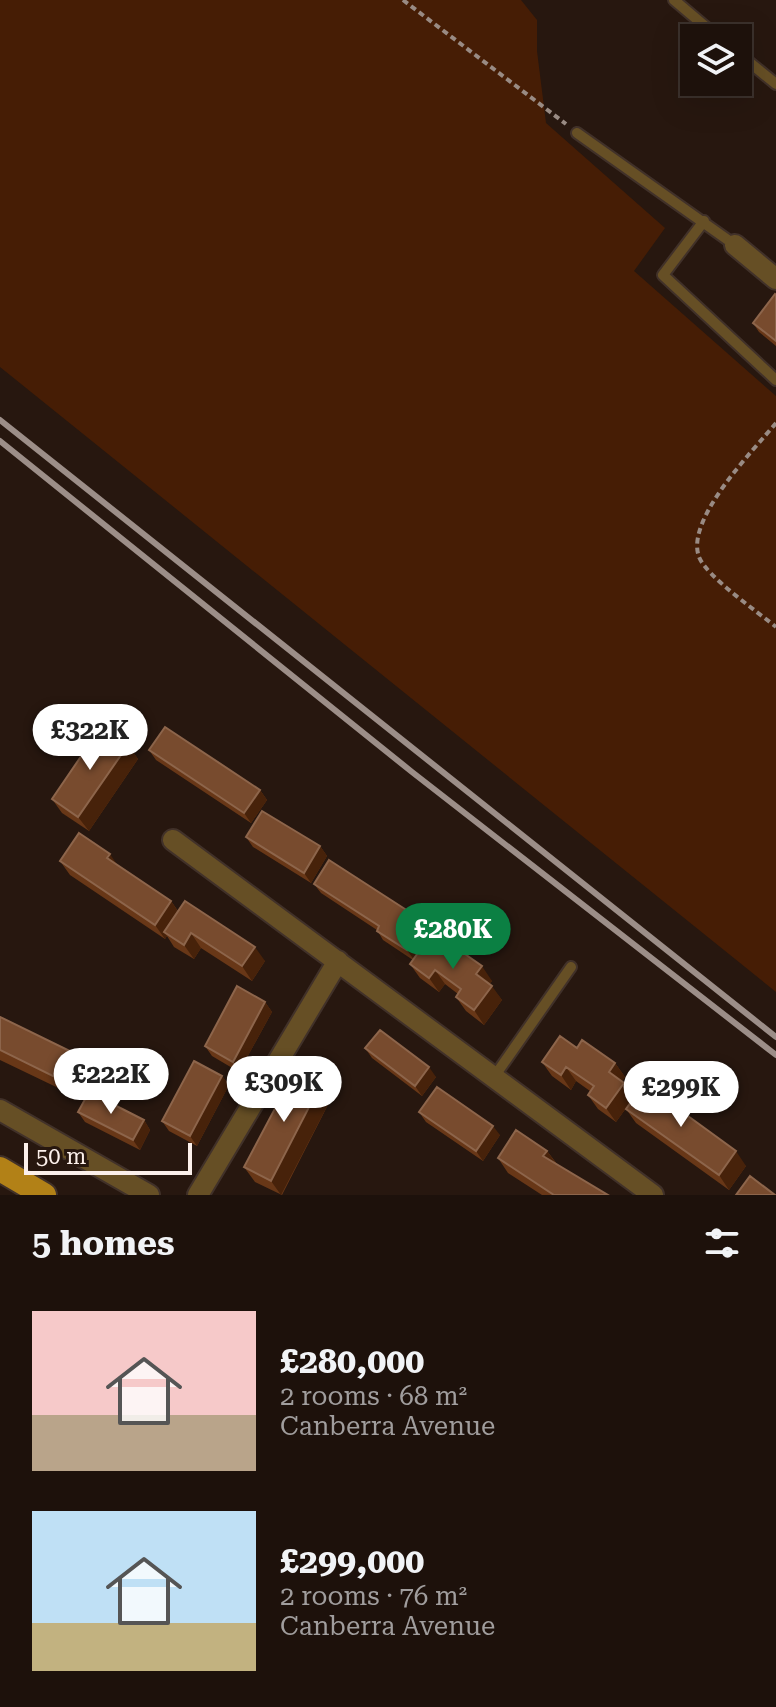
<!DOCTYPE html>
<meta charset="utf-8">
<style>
body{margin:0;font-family:"Roboto Serif",serif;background:#2a1f19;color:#f1f3f6;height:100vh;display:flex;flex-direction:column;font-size:30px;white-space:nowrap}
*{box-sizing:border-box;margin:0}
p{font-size:26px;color:#a09d9d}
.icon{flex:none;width:44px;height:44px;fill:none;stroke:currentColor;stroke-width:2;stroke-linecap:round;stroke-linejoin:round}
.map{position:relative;height:1195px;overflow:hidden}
.panel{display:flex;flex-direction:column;background:#1d110b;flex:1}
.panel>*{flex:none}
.controls{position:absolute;left:680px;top:24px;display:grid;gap:16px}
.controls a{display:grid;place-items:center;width:72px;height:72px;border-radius:0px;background:#1d110b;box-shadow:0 8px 32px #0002,0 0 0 2px #3b312c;font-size:40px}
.scale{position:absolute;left:24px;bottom:20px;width:168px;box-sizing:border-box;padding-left:8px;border:4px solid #fcf0eb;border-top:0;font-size:22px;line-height:28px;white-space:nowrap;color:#fcf0eb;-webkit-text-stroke:6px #27170f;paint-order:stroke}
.price{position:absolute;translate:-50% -68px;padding:0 18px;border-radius:28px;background:#fff;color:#222;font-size:26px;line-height:52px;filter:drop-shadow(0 2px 4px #0008)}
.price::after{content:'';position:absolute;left:50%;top:48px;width:24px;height:18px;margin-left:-12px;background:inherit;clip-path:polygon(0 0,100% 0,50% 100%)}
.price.selected{background:#0b8043;color:#fff}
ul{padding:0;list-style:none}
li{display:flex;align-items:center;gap:24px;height:200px;padding:0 32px}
li span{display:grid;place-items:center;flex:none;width:224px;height:160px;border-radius:0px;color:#555}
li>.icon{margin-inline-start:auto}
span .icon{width:96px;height:96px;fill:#fffc;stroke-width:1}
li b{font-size:34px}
h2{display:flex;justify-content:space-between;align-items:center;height:96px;padding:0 32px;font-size:34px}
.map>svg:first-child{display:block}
.green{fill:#461d05}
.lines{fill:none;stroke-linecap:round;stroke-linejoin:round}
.service-casing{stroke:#413129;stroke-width:14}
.minor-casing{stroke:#413129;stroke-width:24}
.primary-casing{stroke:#413129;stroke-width:28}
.path{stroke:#998b84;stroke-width:4;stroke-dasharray:6 4;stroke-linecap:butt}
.service{stroke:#664f25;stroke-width:10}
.minor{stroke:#664f25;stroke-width:20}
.primary{stroke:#b28117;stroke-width:24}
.rail{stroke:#9c8e88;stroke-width:6}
.wall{fill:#683717}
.shaded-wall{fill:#47220a}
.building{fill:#784b2e;stroke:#8d654b;stroke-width:2}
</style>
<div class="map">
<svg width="776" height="1195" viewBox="0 0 776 1195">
<rect width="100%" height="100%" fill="#27170f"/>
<path class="green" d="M0 0H521L537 20V51L546 123 665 228 634 271 776 396V992L0 367Z"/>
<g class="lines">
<g class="service-casing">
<path id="service" d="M674 0 719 38
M738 53 776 84
M577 133 735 245
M704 221 663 275 776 380
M494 1077 571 967"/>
</g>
<g class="minor-casing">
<path id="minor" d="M735 245 776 279
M173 840 653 1195
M0 1110 149 1195
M198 1195 338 961"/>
</g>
<g class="primary-casing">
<path id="primary" d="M0 1169 44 1195"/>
</g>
<path class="path" d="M403 0 566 124
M776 423C753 451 685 519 699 557 707 577 758 612 776 627"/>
<use href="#service" class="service"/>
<use href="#minor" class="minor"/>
<use href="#primary" class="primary"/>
<path class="rail" d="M0 420 776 1037
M0 441 412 772 776 1055"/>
</g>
<path class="wall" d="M776 295V346L759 332 753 323Z
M128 745 138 759 89 831 62 813 52 799Z
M149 750 260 790 267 800 251 823 156 760Z
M246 837 320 846 327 856 311 883 253 847Z
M60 861 118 866 171 901 178 911 265 961 252 981 201 948 194 959 174 947 167 936 165 939 70 875Z
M314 884 432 932 424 944 444 950 492 981 489 984 502 1000 484 1025 466 1011 456 997 458 994 445 984 439 992 420 978 410 964 413 960 383 940 377 930 321 893Z
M265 1002 272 1012 239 1072 212 1056 205 1046Z
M0 1017 80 1056 90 1071 77 1097 0 1060Z
M365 1048 436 1077 422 1096 372 1058Z
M577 1048 615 1063 625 1077 622 1081 634 1097 616 1122 598 1109 588 1095 590 1091 576 1081 571 1090 552 1076 542 1062Z
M222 1076 229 1085 197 1146 169 1131 162 1121Z
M323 1080 333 1095 282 1195 255 1182 244 1167Z
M626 1109 746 1166 729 1190 636 1123Z
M78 1112 144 1120 150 1130 140 1150 85 1122Z
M419 1112 500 1135 483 1161 426 1122Z
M547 1151 557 1164 608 1195H542L508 1173 498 1158Z"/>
<path class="shaded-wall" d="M128 745 138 759 89 831 78 817Z
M260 790 267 800 251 823 244 813Z
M320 846 327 856 311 883 304 873Z
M110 854 120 869 107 858Z
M171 901 181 916 164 932 167 936 165 939 155 925Z
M425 922 432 932 414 960 407 950Z
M191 933 201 948 194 959 184 945Z
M255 947 265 961 252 981 242 966Z
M482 966 492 981 486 989 476 974Z
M435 970 445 984 439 992 429 978Z
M492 986 502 1000 484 1025 474 1010Z
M265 1002 272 1012 239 1072 233 1062Z
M80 1056 90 1071 77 1097 67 1083Z
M615 1063 625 1077 619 1086 609 1072Z
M429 1067 436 1077 422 1096 415 1086Z
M566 1067 576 1081 571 1090 561 1075Z
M222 1076 229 1085 197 1146 190 1136Z
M323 1080 333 1095 281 1195 271 1181Z
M624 1083 634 1097 616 1122 606 1108Z
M144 1120 150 1130 140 1150 133 1140Z
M493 1126 500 1135 483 1161 476 1151Z
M547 1151 557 1165 543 1156Z
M736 1151 746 1166 729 1190 719 1175Z"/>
<path class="building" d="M775 294 776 295V341L753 323Z
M101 727 128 745 78 817 52 799Z
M165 727 260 790 244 813 149 750Z
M262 811 320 846 304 873 246 837Z
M79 833 110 854 107 858 171 901 155 925 60 861Z
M329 860 425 922 407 950 377 931 379 926 314 884Z
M185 901 255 947 242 966 191 933 184 945 164 932Z
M428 939 444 950 449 943 482 966 476 974 492 986 474 1010 456 997 461 989 435 970 429 978 410 964Z
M237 986 265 1002 233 1062 205 1046Z
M0 1017 80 1056 67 1083 0 1050Z
M380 1030 429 1067 415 1086 365 1048Z
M560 1036 577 1048 582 1040 615 1063 609 1072 624 1083 606 1108 588 1095 594 1086 566 1067 561 1075 542 1062Z
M194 1061 222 1076 190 1136 162 1121Z
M297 1067 323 1080 271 1181 244 1167Z
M644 1084 736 1151 719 1175 626 1109Z
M437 1087 493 1126 476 1151 419 1112Z
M89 1092 144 1120 133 1140 78 1112Z
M516 1130 547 1151 543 1156 608 1195H554L498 1158Z
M750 1176 775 1195H736Z"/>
</svg>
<div class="controls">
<a><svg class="icon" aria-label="layers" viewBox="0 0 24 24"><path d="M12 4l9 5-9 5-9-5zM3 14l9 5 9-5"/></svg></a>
</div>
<div class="scale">50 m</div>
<b class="price" style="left:90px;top:772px">£322K</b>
<b class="price selected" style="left:453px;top:971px">£280K</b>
<b class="price" style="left:111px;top:1116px">£222K</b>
<b class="price" style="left:284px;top:1124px">£309K</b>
<b class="price" style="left:681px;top:1129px">£299K</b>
</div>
<section class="panel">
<h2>5 homes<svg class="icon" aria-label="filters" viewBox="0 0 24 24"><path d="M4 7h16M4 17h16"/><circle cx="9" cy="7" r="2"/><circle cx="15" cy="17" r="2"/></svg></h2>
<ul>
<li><span style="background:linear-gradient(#f6c9c9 65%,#b9a48a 0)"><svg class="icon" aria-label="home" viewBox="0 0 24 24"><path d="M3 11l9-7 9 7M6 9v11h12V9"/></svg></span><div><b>£280,000</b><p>2 rooms · 68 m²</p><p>Canberra Avenue</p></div></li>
<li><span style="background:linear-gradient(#bfe0f5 70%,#c2b280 0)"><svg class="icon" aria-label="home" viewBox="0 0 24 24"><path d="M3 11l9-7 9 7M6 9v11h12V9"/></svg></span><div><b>£299,000</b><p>2 rooms · 76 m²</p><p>Canberra Avenue</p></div></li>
</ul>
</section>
